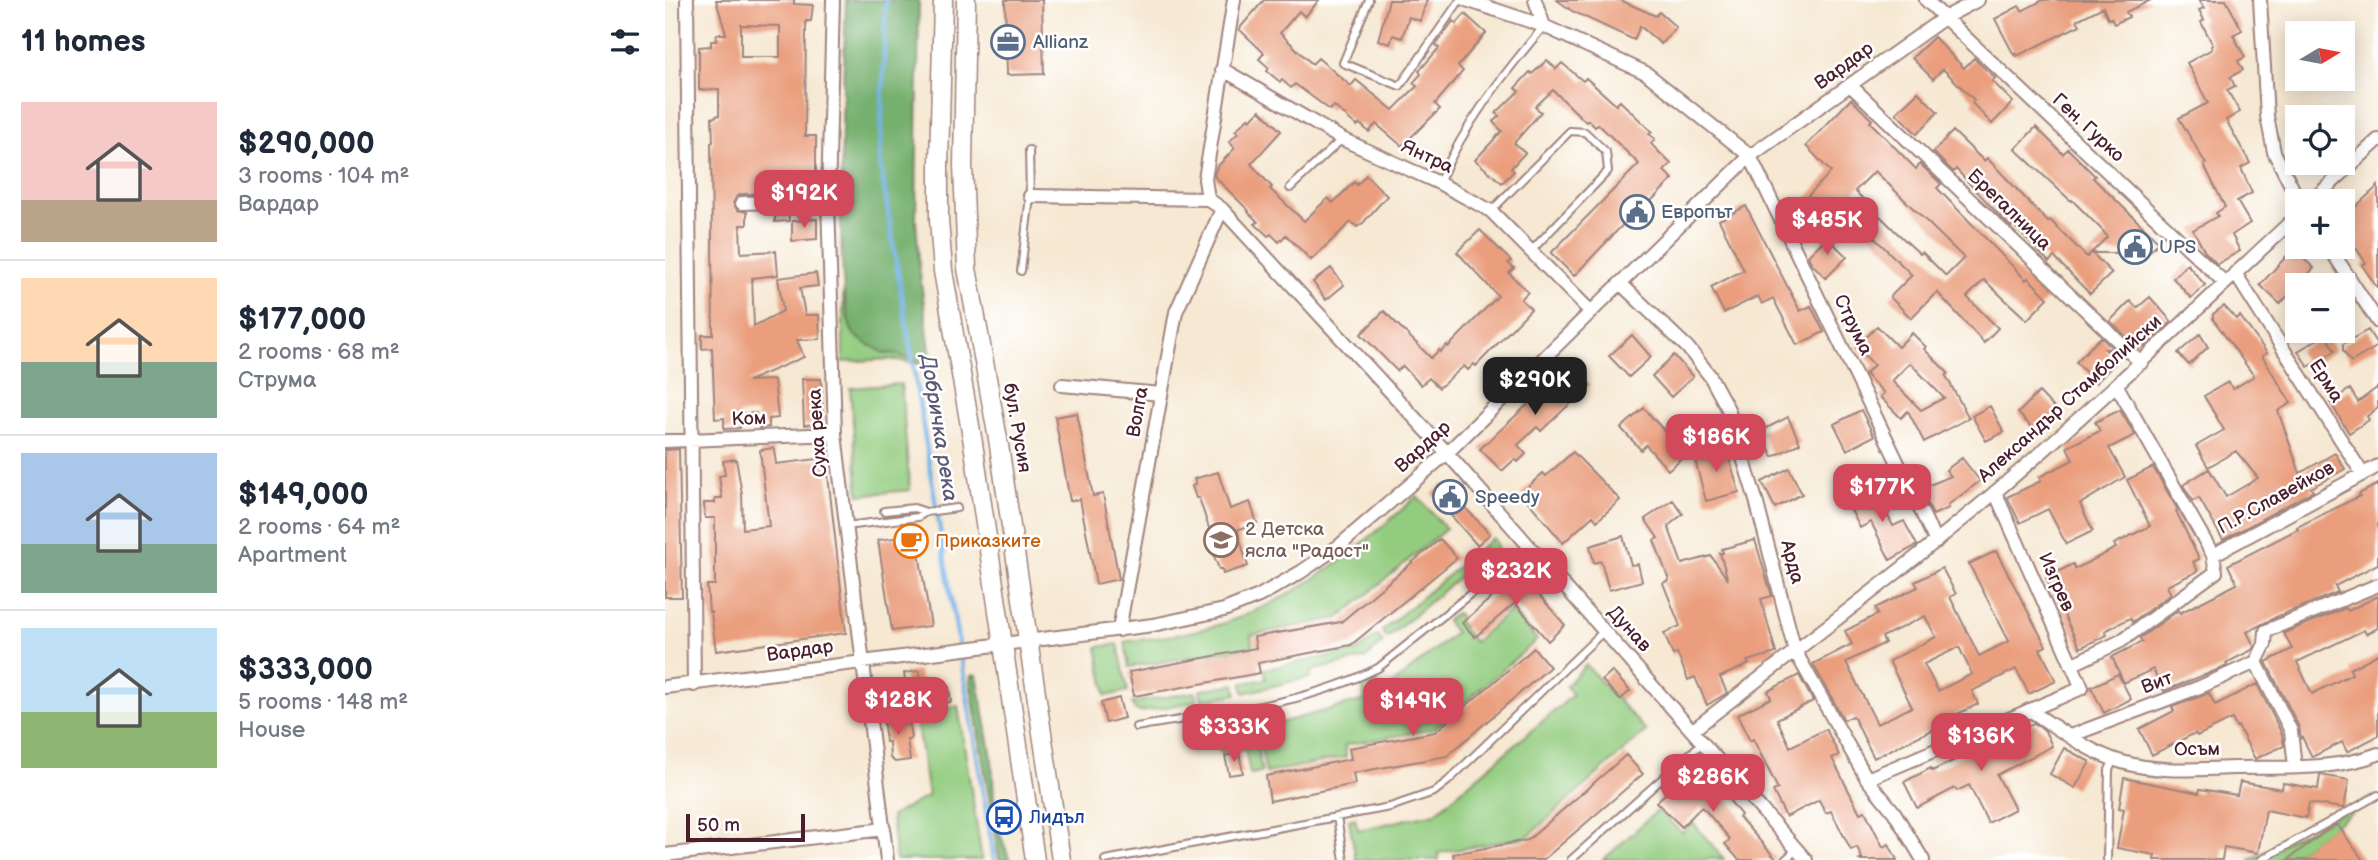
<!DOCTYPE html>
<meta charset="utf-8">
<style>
body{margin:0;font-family:"Balsamiq Sans",sans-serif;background:#f2f2f3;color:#1f2937;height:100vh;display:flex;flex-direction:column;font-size:26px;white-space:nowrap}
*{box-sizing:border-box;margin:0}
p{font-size:23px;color:#747a83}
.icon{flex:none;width:38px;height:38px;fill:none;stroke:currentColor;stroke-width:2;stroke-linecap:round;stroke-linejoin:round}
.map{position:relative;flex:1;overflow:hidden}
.drawer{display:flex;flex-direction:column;background:#fff;width:665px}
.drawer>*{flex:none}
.needle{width:46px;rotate:80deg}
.controls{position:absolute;left:1620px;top:21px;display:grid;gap:14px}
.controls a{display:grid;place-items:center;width:70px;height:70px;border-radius:0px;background:#fff;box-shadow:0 4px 18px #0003;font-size:35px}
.scale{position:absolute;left:21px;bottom:18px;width:119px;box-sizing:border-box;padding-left:7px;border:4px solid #4a1f2b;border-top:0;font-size:19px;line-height:24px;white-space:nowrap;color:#4a1f2b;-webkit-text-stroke:5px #fff;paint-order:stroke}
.price{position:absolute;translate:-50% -60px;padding:0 16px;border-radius:14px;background:#d1495b;color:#fff;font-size:23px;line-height:46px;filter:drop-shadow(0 2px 4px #0008)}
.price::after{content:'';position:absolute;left:50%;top:42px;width:21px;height:16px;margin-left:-10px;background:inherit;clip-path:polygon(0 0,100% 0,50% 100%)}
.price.current{background:#222;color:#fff}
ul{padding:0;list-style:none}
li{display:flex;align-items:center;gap:21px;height:175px;padding:0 21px}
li+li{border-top:2px solid #e0e1e3}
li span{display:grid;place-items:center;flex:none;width:196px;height:140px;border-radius:0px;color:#555}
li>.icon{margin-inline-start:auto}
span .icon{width:84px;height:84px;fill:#fffc;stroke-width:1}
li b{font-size:30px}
h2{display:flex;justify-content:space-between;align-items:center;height:84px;padding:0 21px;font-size:30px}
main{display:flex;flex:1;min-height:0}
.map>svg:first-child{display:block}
.green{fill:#93cc7f;stroke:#6e7655;stroke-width:2}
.forest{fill:#76b06e;stroke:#60684c;stroke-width:2}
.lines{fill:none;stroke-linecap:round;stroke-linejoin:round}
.stream{stroke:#75b4e8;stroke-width:4.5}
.building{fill:#ea9e7d;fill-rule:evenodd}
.lane-casing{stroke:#a0847e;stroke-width:10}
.street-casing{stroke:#a0847e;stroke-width:16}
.secondary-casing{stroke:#a0847e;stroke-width:21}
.lane{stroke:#fff;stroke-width:6}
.street{stroke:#fff;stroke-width:12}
.secondary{stroke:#fff;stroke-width:18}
.labels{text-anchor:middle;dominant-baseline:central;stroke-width:5;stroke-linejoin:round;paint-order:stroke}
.service-label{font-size:19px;fill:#4e5e75;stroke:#fff;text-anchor:start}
.street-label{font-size:19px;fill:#4a1f2b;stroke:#fff}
.education-label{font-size:19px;fill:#785e54;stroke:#fff;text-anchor:start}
.food-label{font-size:19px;fill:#c56008;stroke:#fff;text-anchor:start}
.transit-label{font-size:19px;fill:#164399;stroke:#fff;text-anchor:start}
.water-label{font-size:21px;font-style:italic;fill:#5b5b77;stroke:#fff}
</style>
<main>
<section class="drawer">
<h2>11 homes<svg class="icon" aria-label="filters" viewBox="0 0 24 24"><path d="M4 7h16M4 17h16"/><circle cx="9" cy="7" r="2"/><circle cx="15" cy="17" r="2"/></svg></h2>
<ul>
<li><span style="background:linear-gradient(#f6c9c9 70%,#b9a48a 0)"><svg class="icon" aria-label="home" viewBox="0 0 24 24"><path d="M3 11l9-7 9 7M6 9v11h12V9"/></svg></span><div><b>$290,000</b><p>3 rooms · 104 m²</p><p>Вардар</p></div></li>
<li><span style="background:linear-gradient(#ffd9b3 60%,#7fa58c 0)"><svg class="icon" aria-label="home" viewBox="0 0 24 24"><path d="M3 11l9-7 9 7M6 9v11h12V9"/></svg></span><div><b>$177,000</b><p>2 rooms · 68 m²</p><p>Струма</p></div></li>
<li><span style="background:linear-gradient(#a9c7e8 65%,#7fa58c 0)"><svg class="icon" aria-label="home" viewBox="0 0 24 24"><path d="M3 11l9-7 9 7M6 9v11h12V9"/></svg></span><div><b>$149,000</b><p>2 rooms · 64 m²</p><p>Apartment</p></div></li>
<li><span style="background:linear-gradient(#bfe0f5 60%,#8fb573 0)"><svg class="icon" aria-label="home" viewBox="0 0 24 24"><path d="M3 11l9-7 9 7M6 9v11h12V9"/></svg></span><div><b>$333,000</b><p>5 rooms · 148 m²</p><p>House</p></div></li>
</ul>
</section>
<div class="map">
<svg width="1713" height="860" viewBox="0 0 1713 860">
<rect width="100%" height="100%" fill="#fff"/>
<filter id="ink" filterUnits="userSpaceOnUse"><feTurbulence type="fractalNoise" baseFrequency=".0143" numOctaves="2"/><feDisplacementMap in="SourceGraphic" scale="14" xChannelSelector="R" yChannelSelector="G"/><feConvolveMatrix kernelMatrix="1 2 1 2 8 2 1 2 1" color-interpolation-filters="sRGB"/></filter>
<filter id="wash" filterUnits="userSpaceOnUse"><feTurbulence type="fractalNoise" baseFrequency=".00686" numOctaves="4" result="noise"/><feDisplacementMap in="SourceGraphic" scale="28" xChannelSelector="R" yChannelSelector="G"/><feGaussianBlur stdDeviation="1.57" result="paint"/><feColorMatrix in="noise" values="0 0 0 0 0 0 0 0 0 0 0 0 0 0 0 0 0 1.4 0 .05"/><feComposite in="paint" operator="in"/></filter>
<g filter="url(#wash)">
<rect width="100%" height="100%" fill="#f6e8d2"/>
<path class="green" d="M178 292C182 307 182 330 195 339 204 346 211 346 220 354L227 353 267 366 225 359 178 362Z
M236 384 245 490 194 495 185 388Z
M752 496 781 529 674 618 586 635 588 647 464 667 460 642C495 637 532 633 565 621 638 595 696 547 752 496Z
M827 538 831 542 833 552 827 561 820 555 722 638 717 631Z
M846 610 872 640 769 729 680 745 681 757 601 773 590 715 609 712 611 724 700 700 697 684 710 681 721 690 790 633 781 621 791 613 795 618 793 621 809 642Z
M712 636 718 642 701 658 646 671V677L579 693 577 683 601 679 599 669 692 651Z
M453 644 463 691 441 696 432 647Z
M921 665 981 731 862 837 773 853 774 860H691L684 820 690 818 693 830 770 813 908 695 901 686Z
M570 684 572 694 537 700 535 690Z
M530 692 532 701 476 712 470 710 467 703Z
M293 706 317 860H231L226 816 263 796 250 712Z
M586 717 597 772 585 774 580 748 555 752 553 741 577 736 574 719Z
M1710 796 1622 860H1584Z
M993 810 1017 833 1028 823 1059 859 938 860Z"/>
<path class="forest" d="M181 0H254L251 220 255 274 267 366 227 353 220 354C211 346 197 344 189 334 166 305 180 52 181 0Z
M312 675 327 757 330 821 345 860H334L305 681 306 676Z"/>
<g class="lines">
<path class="stream" d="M221 0 215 163 329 860"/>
</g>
<g id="blocks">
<path class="building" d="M51 0H129V4L148 5 146 21H141L140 136H151V192L77 194 72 196 68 203 72 210 82 212V225H75L76 253 111 251 113 275 87 278 89 326 118 311 113 278 151 273 153 286 135 288 140 315H154L155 339 132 340 139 357 83 381 109 380 113 418 104 419V427L94 428 91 413 74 414 75 428 59 429V418L50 419 47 348 37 349V335H48L46 143 48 142 47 118 54 115V89L34 90V47L46 46V41H51L52 34H61ZM76 25 115 26V57H76Z
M340 0H377L379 74 342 75Z
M599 0H654L640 17 634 11 615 33 647 64 653 58 686 86 691 80 728 110 752 86 748 83 756 74 754 71 774 48 771 45 788 21 791 24 800 14 821 33 793 66 798 71 770 104 775 109 737 146 711 124 704 132 695 124 692 126 669 106 665 110 630 84 626 88 617 80 615 82 602 71 604 68 594 59 599 53 574 29Z
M724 0H762L755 21 744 17 737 38 728 35 725 44 713 40Z
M892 0H955L991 16 994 12 1011 27 996 44 975 26 969 40 907 11Z
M1378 0H1486L1461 12 1464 17 1449 24 1446 18 1443 19 1438 7 1412 20 1415 25 1352 56 1351 53 1349 55 1330 19 1354 6 1357 11Z
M1534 0H1561L1577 30 1568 35 1580 57 1573 61 1578 70 1565 77 1570 86 1562 90 1575 112 1561 120 1585 163 1576 168 1587 193 1572 201 1585 223 1567 235 1575 251 1552 264 1540 252 1528 230 1553 216 1551 213 1560 207 1539 165 1541 164 1514 118 1543 103 1522 63 1547 49 1546 46 1548 45 1536 22 1539 20 1534 10 1539 8Z
M1269 37 1299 68 1309 58 1330 78 1327 81 1348 102 1327 124 1307 103 1309 100 1278 69 1268 79 1247 58Z
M882 60 891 69 897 63 918 81 921 78 951 105 955 101 987 132 984 134 990 139 986 144 1006 164 999 171 1008 179 983 204 981 202 969 213 909 276 886 253 974 164 933 124 930 127 923 120 921 122 888 90 870 107 876 112 849 143 860 153 846 168 849 171 837 183 810 160 837 131 828 122 834 116 831 113 854 91 850 88 865 72 867 74Z
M1253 92 1273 112 1252 134 1231 113Z
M1186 99 1207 120 1205 122 1251 169 1255 164 1276 184 1272 188 1361 280 1363 278 1383 298 1362 320 1319 280 1302 297 1333 328 1319 343 1272 292 1246 318 1225 297 1247 275 1175 204 1158 221 1138 201 1166 172 1141 146ZM1210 171 1299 258 1281 276 1257 252 1255 254 1229 230 1190 191Z
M595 110 616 131 586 164 607 187 605 189 639 221 663 198 668 203 689 182 692 185 701 175 722 196 698 223 692 227 686 222 646 260 621 235 614 242 606 234 603 236 590 224 593 222 583 212 584 211 549 176 552 167 570 148 564 142 573 133 570 131 583 118 585 120Z
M1371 127 1398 154 1403 149 1430 176 1428 178 1494 242 1479 257 1471 247 1465 253H1427L1447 273 1425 294 1389 257 1384 262 1348 225 1346 227 1336 217 1291 169 1288 172 1268 152 1288 131 1319 161 1322 158 1383 222 1385 220 1422 257 1442 237 1438 231 1407 200 1406 201 1350 149Z
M1713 186V289L1697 265 1701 263 1685 239 1688 209Z
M1081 206 1135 311 1146 306 1159 332 1132 345 1108 298 1097 304 1093 296 1059 313 1046 287 1079 270 1054 220Z
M123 210 124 221 110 222V211Z
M152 219V239L127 241V221Z
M815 230 846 261 843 263 849 268 844 273 863 292 856 299 866 309 811 366 809 364 803 370 799 366 774 388 764 378 756 385 738 366 732 371 696 334 719 311 766 358 774 350 775 352 782 345 783 347 833 296 792 252Z
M1162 237 1182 257 1161 278 1147 264 1143 256Z
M1628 249 1649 268 1615 304 1595 285Z
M1522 264 1540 285 1526 298 1508 278Z
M666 268 679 285 661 300 648 282Z
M1485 297 1507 322 1480 346 1472 347 1445 321 1465 301 1472 308Z
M1559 306 1571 319 1575 316 1602 353 1597 356 1626 403 1613 411 1635 473 1670 453 1680 469 1646 488 1648 491 1558 540 1534 498 1528 501 1518 485 1544 469 1561 497 1593 478 1571 451 1543 467 1531 446 1559 430 1539 396 1563 382 1568 389 1589 376 1548 319V314Z
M1212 326 1233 347 1247 333 1261 347 1259 349 1283 373 1281 376 1304 418 1259 442 1243 411 1236 418 1215 397 1219 393 1200 374 1209 365 1192 347ZM1245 363 1279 398 1256 410 1227 381Z
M1703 330 1713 346 1686 362 1678 350V344Z
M1535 334 1543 347 1524 365 1513 353Z
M967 335 986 357 964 377 944 356Z
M1660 335 1670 351 1643 367 1633 351Z
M1436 337 1448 349H1440L1452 361 1431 383 1411 362Z
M1009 355 1028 377 1006 397 987 376Z
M906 364 925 385 876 431 872 427 853 445 861 454 853 462 850 459 837 471 815 449Z
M137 379H156L158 419 154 424 139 425Z
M1713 387V408L1702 416 1704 420 1684 433 1665 402 1685 389 1693 402Z
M1374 392 1394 413 1373 434 1353 413Z
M1325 406 1339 432 1321 441 1307 416Z
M979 408 1001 433 1007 428 1026 450 1003 470 981 445 976 450 956 428Z
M1196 410 1209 436 1182 450 1169 424Z
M1455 410 1470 435 1444 448 1460 477 1415 504 1428 531 1401 544 1383 509 1355 523 1342 497 1376 481 1374 477 1408 460 1402 447 1435 431 1430 422Z
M412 413 428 496 438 494 454 579 431 584 415 499 405 501 390 417Z
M1123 417 1135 443 1108 457 1096 431Z
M1061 447 1074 492 1041 501 1029 456Z
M109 448 111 464 161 458 181 633 51 651 46 612H44L42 585H50V518H40L39 503H50V498H57L54 476 60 475 58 461 71 459 77 494 78 529 104 526 95 450Z
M14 449 17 597H0V450Z
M908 452 955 500 932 521 928 516 898 543 856 493 878 473 881 476Z
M1297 458 1315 481 1283 505 1284 508 1268 515 1255 489 1286 476 1281 470Z
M1488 467 1513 510 1511 511 1534 559 1528 562 1533 571 1502 586 1506 594 1467 622 1465 618 1440 631 1442 635 1415 648 1381 578 1408 564 1410 569 1451 548 1449 544 1485 526 1462 480Z
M1124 468 1137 494 1110 508 1097 482Z
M553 472 565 509 585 502 592 523 572 530 583 566 558 574 557 569H554L549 556 553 555 534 498H531L527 486 531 484 529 479Z
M778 484 825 534 812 545 767 494Z
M1713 484V564L1670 586 1673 592 1611 617 1582 632 1589 646 1587 650 1561 663 1562 666 1499 691 1488 669 1459 683 1447 657 1477 642 1475 638 1514 610 1515 613 1572 584 1563 565 1633 529 1632 527 1695 496 1694 494Z
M1209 488 1228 526 1239 521 1252 545 1225 560 1206 522 1195 528 1182 502Z
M1008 500 1018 514 1003 526 1017 564 1046 556 1063 580 1055 553H1058L1057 549 1090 540 1107 596 1096 599 1111 653 1082 661 1084 664 1055 677 1062 693 1042 705 1030 677 1023 680 1012 653 1008 655 999 633 1015 626 998 583 1004 580 989 540 993 538 980 519Z
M251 535 266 626 227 631 213 540Z
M958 536 966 565 973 564 977 581 944 590 936 561 929 563 925 546Z
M775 539 792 558 686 645 593 663 595 673 469 696 464 672 591 648 589 637 676 622Z
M1331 551 1381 646 1375 649 1391 681 1364 694 1351 669 1307 691 1313 704 1272 724 1273 727 1209 758 1188 716 1179 720 1148 664 1187 644 1180 631 1213 614 1210 608 1253 587 1250 582 1277 568 1291 594 1285 597 1314 656 1344 641 1304 564ZM1260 616 1271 637 1224 661 1247 707 1212 724 1181 662 1220 643 1217 637ZM1294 647 1307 674 1273 691 1259 664Z
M853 571 900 625 883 641 850 603 810 637 797 623 841 585 839 582Z
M1713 596V628L1701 634 1699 630 1632 662 1647 694 1687 674 1685 669 1713 654V736L1682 752 1677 742 1647 757 1637 737 1636 738 1634 727 1601 662 1627 649 1619 633 1681 608 1683 611Z
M869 648 885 667 782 756 688 773 690 784 605 801 601 776 686 759 684 748 770 732Z
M254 671 255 680 259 679 261 691 284 687 286 702 244 708 239 673Z
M947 671 965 691 955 700 937 680Z
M1453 674 1466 699 1439 713 1426 687Z
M1134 675 1148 701 1112 719 1125 747 1161 729 1174 755 1167 758 1195 813 1200 811 1218 847 1224 844 1232 860H1193L1197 858 1192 847 1186 850 1166 811 1161 813 1154 800 1121 817 1108 791 1113 789 1088 739 1085 741 1072 715 1106 698 1103 691Z
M1592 684 1617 734 1619 746 1590 759 1573 726 1571 727 1567 719 1532 736 1530 733 1487 755 1474 729 1509 711 1507 707 1544 693 1550 705Z
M454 698 459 718 441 723 436 703Z
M243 715 246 739 242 740 245 760 230 762 225 758 224 742H221L218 718Z
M1369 723 1380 731 1387 746 1332 775 1350 809 1323 823 1304 785 1292 791 1290 788 1252 808 1239 782 1266 768 1267 771 1306 752 1308 755Z
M1399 748 1425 762 1410 788 1385 774Z
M574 753 578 773 564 775 560 756Z
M961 755 978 774 878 860H789L788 854 863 840Z
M1030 768 1035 769 1060 795 1076 815 1074 817 1112 860H1074L1060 844 1065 839 1040 810 1036 807 1017 827 991 802Z
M1655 775 1684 780 1679 808 1644 803 1641 818 1601 810 1593 853 1559 847 1557 860H1489L1490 855 1452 848 1459 809 1454 808 1459 778 1534 793 1535 789 1572 795 1575 782 1617 789 1618 783 1653 789Z
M1672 824 1698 860H1622L1666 827Z"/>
</g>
</g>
<g filter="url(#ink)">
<use href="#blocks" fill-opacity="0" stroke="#a0847e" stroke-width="2"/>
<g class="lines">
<g class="lane-casing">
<path id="lane" d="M704 0 678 63 735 86 795 0
M774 183C800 123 837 76 879 26
M625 188 677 139
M826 211 905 131 920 132 941 152 943 171 866 251
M356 271 365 196 364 150
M219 511 249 508 261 512
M181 526 253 517 261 512 292 508
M471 727C552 713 640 705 713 668L865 546
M672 817 679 860
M440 860 725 807 769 792 783 781 940 630
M906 860 1037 743
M1120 860 1132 849
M1442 860 1444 770 1449 759
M1596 860 1713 795"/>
</g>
<g class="street-casing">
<path id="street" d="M22 0 29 685
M168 0 163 200 170 434 222 860
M801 0 879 26 981 73 1085 156 1271 542
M870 0 879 26
M1261 0 1559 282
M1595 0 1602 116 1609 152 1634 201
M557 69 677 139 774 183 826 211 926 312
M1185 85 1476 363
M365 196 543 199 557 209 782 453 1141 860
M543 199 540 179 569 0
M1647 201 1713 140
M77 203 163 200
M1664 247 1713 322
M1570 273 1697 473
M955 283 1023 348 1045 376 1063 409 1091 500 1130 651 1202 779 1229 812 1258 860
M397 385 496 394
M1452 386 1548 555
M0 441 170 434
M454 630 511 312 557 209
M1406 665 1456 641 1551 572 1548 555 1713 466
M0 687 488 625 559 610 594 596 636 572 674 546 782 453 1085 156 1279 18 1313 0
M1364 710C1393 728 1424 753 1457 762 1493 773 1532 769 1569 768 1616 767 1669 771 1713 754
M1028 730C1128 652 1231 576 1328 494 1433 405 1532 309 1633 215
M1405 736 1535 687 1591 662
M1630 767 1626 731 1591 662 1600 644 1601 631 1713 585
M1202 779 1417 688 1330 492
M0 855 219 829"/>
</g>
<g class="secondary-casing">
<path id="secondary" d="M278 0 274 164V220L278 271 308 443 370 860
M301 0 298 165 302 268 333 439 396 860"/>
</g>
<use href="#lane" class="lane"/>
<use href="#street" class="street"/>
<use href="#secondary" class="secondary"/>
</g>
</g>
<defs>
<g id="office-ring" transform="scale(1.75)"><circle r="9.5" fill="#fff" stroke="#5c6f8a" stroke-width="1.5"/><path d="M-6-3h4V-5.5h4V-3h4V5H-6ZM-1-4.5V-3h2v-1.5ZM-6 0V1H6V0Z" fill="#5c6f8a"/></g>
<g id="civic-ring" transform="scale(1.75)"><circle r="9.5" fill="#fff" stroke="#5c6f8a" stroke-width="1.5"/><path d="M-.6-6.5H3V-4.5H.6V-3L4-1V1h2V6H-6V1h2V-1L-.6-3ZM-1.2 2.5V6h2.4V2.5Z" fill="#5c6f8a"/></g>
<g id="school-ring" transform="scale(1.75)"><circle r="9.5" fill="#fff" stroke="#8d6e63" stroke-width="1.5"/><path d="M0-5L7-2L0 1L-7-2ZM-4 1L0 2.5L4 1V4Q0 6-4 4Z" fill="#8d6e63"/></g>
<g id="cafe-ring" transform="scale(1.75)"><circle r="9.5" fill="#fff" stroke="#e8710a" stroke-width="1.5"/><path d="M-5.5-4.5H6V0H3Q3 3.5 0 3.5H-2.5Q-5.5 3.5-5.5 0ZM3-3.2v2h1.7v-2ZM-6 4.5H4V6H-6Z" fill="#e8710a"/></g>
<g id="bus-ring" transform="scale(1.75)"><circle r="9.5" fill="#fff" stroke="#1a4fb4" stroke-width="1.5"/><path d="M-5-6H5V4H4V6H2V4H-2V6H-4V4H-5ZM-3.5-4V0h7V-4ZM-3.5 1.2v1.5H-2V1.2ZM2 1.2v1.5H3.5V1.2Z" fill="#1a4fb4"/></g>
</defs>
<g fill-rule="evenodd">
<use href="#office-ring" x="343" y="42"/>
<use href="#civic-ring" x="972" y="212"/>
<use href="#civic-ring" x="1470" y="247"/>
<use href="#civic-ring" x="785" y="497"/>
<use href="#school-ring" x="556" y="540"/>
<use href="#cafe-ring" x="246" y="541"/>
<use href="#bus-ring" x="339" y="817"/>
</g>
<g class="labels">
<g class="service-label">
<text x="368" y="42">Allianz</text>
<text x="996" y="212">Европът</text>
<text x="1494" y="247">UPS</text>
<text x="810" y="497">Speedy</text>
</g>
<g class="street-label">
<text transform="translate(1179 66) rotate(-36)">Вардар</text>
<text transform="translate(1423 128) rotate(43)">Ген. Гурко</text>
<text transform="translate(762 157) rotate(25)">Янтра</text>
<text transform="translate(1344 210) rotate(44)">Брегалница</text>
<text transform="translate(1188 325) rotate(64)">Струма</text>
<text transform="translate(1661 381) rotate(58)">Ерма</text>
<text transform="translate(1405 399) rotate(-42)">Александър Стамболийски</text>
<text transform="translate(473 412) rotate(-80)">Волга</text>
<text transform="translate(84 419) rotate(-2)">Ком</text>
<text transform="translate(352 428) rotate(80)">бул. Русия</text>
<text transform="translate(153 433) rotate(-94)">Суха река</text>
<text transform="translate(758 447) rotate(-42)">Вардар</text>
<text transform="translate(1611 498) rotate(-29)">П.Р.Славейков</text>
<text transform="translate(1127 562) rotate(75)">Арда</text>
<text transform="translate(1391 582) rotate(66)">Изгрев</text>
<text transform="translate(964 629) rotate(48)">Дунав</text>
<text transform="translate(135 651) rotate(-8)">Вардар</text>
<text transform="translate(1492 683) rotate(-21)">Вит</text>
<text x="1532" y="749">Осъм</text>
</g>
<g class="education-label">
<text x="580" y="529">2 Детска<tspan x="580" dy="22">ясла "Радост"</tspan></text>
</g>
<g class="food-label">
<text x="270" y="541">Приказките</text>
</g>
<g class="transit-label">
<text x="364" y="817">Лидъл</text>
</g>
<g class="water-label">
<text transform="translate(274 428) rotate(81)">Добричка река</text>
</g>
</g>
</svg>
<div class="controls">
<a><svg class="needle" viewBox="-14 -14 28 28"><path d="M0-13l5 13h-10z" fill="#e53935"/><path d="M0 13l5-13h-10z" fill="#747a83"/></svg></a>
<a><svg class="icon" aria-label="locate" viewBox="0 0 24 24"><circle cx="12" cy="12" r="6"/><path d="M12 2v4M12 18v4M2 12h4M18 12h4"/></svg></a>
<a>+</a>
<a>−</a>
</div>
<div class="scale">50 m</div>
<b class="price" style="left:139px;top:230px">$192K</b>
<b class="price" style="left:1162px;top:257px">$485K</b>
<b class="price current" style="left:870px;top:417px">$290K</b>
<b class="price" style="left:1051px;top:474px">$186K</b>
<b class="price" style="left:1217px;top:524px">$177K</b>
<b class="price" style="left:851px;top:608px">$232K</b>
<b class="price" style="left:233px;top:737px">$128K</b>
<b class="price" style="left:748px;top:738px">$149K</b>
<b class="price" style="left:569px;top:764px">$333K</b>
<b class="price" style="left:1316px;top:773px">$136K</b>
<b class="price" style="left:1048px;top:814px">$286K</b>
</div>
</main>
